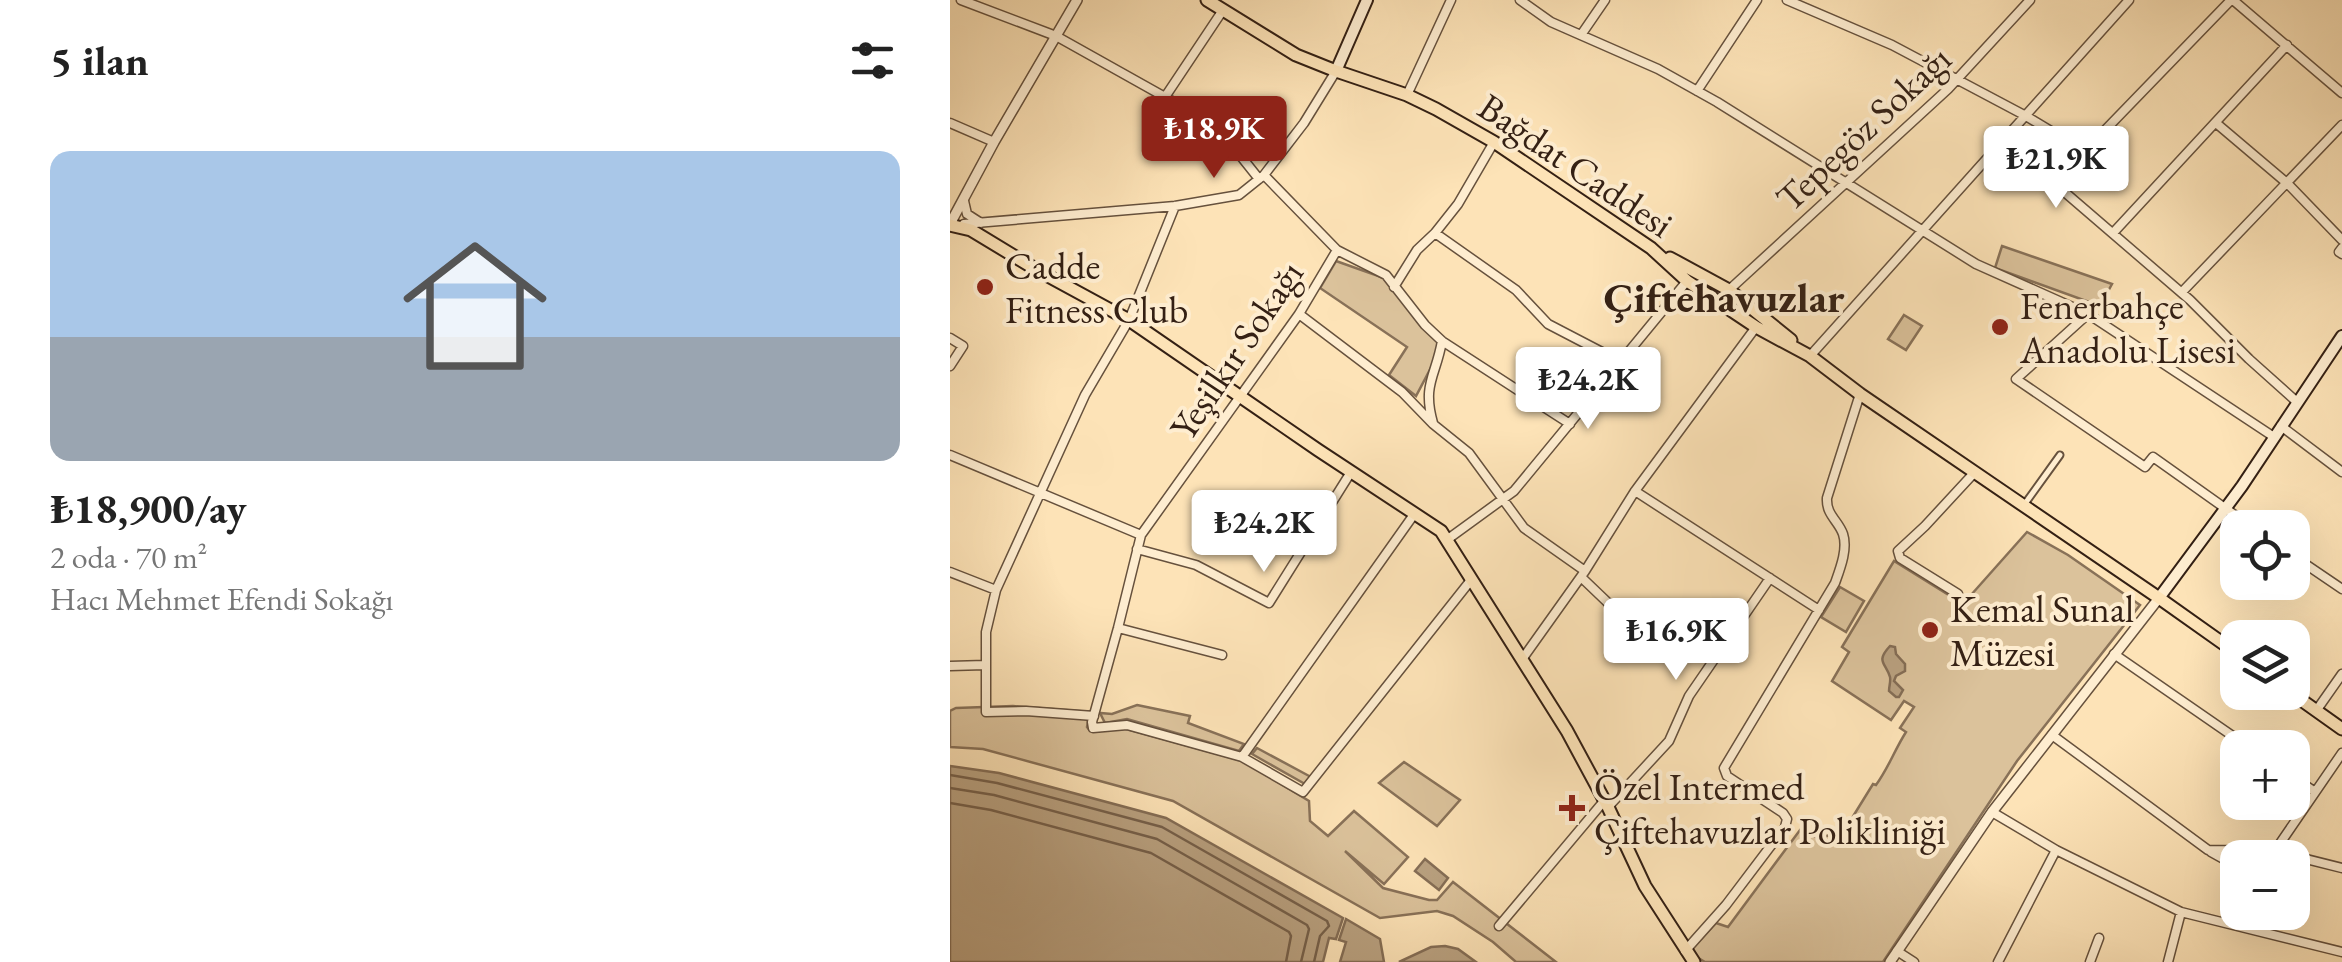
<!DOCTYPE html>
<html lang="tr">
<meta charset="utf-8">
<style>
body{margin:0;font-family:"EB Garamond",serif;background:#f2f2f2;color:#222;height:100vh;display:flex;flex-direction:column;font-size:38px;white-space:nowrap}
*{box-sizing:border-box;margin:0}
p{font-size:32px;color:#767676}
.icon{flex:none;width:55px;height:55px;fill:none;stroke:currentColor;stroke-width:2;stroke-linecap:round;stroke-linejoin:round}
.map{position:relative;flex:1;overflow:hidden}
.side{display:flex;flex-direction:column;background:#fff;width:950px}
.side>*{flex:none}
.fabs{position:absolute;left:1270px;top:510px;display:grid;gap:20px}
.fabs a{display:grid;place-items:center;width:90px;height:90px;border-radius:20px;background:#fff;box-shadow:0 10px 40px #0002;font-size:50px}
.price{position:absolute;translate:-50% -85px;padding:0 22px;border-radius:10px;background:#fff;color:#222;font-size:32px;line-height:65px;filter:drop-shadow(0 2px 5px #0008)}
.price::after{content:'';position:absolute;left:50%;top:60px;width:30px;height:22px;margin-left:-15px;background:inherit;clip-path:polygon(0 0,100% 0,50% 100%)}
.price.on{background:#8f2418;color:#fff}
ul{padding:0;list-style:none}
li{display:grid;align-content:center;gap:20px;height:530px;padding:0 50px}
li+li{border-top:2px solid #e0e0e0}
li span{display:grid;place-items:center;height:310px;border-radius:20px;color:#555}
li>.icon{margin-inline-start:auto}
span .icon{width:180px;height:180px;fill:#fffc;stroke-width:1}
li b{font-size:42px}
h2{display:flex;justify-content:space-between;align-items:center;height:120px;padding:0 50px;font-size:42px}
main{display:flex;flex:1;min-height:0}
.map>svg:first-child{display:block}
.green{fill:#dbc29b;stroke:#887158;stroke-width:2.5}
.water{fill:#b9a180;stroke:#846d55;stroke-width:2.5}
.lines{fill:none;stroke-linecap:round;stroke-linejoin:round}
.shore{stroke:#76604a;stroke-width:2.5}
.pedestrian-casing{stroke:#66513d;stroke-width:9}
.minor-casing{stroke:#66513d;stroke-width:11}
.tertiary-casing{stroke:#66513d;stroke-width:12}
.secondary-casing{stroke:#342014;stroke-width:14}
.primary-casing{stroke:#342014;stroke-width:15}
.pedestrian{stroke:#feedd0;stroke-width:5}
.minor{stroke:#feedd0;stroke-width:8}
.tertiary{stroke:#feedd0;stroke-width:9}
.secondary{stroke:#feedd0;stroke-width:10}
.primary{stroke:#fde3b7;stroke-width:11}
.poi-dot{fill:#8f2418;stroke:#feedd0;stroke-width:4}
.labels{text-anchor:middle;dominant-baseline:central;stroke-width:8;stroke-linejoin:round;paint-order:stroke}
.street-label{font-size:38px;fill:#342014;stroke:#feedd0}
.poi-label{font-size:38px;fill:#342014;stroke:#feedd0;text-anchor:start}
.quarter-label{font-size:42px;font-weight:bold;fill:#342014;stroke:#feedd0}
</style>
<main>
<section class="side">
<h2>5 ilan<svg class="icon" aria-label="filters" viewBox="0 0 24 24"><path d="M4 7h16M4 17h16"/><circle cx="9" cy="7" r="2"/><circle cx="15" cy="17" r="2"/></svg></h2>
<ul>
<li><span style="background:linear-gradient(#a9c7e8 60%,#9aa5b1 0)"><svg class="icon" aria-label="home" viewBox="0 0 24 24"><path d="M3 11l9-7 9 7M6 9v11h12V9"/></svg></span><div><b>₺18,900/ay</b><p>2 oda · 70 m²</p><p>Hacı Mehmet Efendi Sokağı</p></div></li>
</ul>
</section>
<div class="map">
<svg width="1392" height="962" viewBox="0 0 1392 962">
<rect width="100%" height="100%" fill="#fde3b7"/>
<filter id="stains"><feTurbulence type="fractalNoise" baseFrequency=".002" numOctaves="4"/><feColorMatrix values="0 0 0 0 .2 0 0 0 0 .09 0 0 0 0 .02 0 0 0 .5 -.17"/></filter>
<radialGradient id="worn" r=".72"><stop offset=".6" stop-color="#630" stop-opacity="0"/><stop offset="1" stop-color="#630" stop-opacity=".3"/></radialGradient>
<path class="green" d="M1052 246 1162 284 1150 306 1045 268Z
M386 261 434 278 489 340 485 360 466 396 439 375 457 347 370 288Z
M954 315 972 326 956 350 938 339Z
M1077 532 1118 555 1190 605 1067 761 933 962H755L745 956 741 950 766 923 778 927 850 830C872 840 868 841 888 830L903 839 912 826 902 818 923 784 926 785C939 767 944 751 956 732L950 728 964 707 954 701 941 720 882 681 899 652 892 647 944 561 1013 604Z
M890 587 914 601 896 632 871 617Z
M187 705 240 716 238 723 294 744 289 751 177 719 155 723 150 713 162 714Z
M63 706 140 712 137 727 140 731 173 728 293 761 359 801 360 821 378 836 404 811 458 857 434 884 395 851 433 888 479 900H487L503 882 606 962H566L543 942 503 916 487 911 430 918 223 801 33 749 0 747V711L6 708Z
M307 748 361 777 355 784 302 754Z
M454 762 510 800 487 826 429 783Z"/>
<path class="water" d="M940 646 945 647 946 654 955 664V671L946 676 944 681 953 690 949 697H946L939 691C939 686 941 681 940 677 936 663 925 662 940 646Z
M0 766 49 773 216 818 393 918 386 939 379 938 373 962H0Z
M475 859 498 878 489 890 465 871Z
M396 919 430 939 434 962H390L396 942 389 940Z
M495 946 508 949 526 962H449L481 947Z"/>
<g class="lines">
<path class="shore" d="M0 775 47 783 212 827 377 921 379 926 370 936 364 962
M0 788 44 795 207 839 357 925 359 929 351 962
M0 803 41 810 201 853 339 932 341 936 336 962"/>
<g class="pedestrian-casing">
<path id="pedestrian" d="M1074 505 1110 455"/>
</g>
<g class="minor-casing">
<path id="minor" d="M11 0 106 36 256 120 270 130 309 179
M570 0 601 22 708 69 767 102 1026 264 1138 314 1324 437
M837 0 942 45 1076 116 1134 151
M1281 0 1130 156 1105 178 1104 183 1240 300 1299 359 1347 402
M1283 0 1392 93
M631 35 655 0
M747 91 807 0
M457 95 501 0
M215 97 273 10
M0 123 44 142
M1266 123 1338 184 1392 240
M314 175 387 250 436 275 475 325 492 341 620 424
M14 201 17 214 31 223
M14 224 225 206 289 195 314 175 354 123 386 71
M485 233 566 290 598 324 671 362
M1163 233 1337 45
M1392 248 1389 252 1392 254
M387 250 349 314 191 535 168 628 142 722 143 728 177 725 292 757 353 792 521 580
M444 287 467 250 485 233 508 204 544 142
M779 290 998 89 1080 0
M1232 292 1392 125
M349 314 452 392 483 424 519 453 574 528 635 571
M1138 314 1066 379 1195 467 1203 457 1303 528
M0 338 13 346 0 366
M860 356 1179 0
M483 423C472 384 486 376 492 341
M1331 426 1392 472
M0 455 191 535
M685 491 869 610
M498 539 564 491 737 281
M187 549 246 565 319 603 401 472
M1342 555 1392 589
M0 572 46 590
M631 577 701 644
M1008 594 950 558 948 551 975 526 1024 473
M168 628 272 655
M1164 654 1300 748
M573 658 635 571 685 491 806 327
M0 666 35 665
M1366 711 1392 674
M144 716 76 711 36 712V632L46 590 135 395 179 320 225 206
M1102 735 1258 850 1324 851 1392 868
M292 757 465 513
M1342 776 1365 792
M658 807 719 741 739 696 820 578
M1042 812 1106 850 1231 912 1392 952
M1261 852 1288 867
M1320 858 1392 753
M549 926 654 801
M735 951 776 905 835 827 837 819 833 813 777 776 774 768 885 583C890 569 898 549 893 534 888 520 876 515 877 498L910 394
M947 951 964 962
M1048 962 1106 850
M1140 962 1149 938
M1218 962 1231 912"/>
</g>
<g class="tertiary-casing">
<path id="tertiary" d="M0 224 44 142 127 0
M940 962 1042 812 1209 598"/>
</g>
<g class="secondary-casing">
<path id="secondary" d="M386 71 417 0
M1209 598 1292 486 1392 336"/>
</g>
<g class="primary-casing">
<path id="primary" d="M257 0 346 55 386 71 457 95 486 109 544 142 701 248 737 281 806 327 860 356 910 394 1209 598 1288 654
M0 225 21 230 87 270 179 320 368 450 491 531 617 731 658 807 695 886 744 962
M720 258 779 290 841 340
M1340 692 1392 729"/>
</g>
<use href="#pedestrian" class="pedestrian"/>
<use href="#minor" class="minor"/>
<use href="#tertiary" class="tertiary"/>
<use href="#secondary" class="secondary"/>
<use href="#primary" class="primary"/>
</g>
<g class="poi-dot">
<circle cx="35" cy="287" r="10"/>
<circle cx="1050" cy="327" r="10"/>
<circle cx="980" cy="630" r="10"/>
<path d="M617 793h10v10h10v10h-10v10h-10v-10h-10v-10h10z"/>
</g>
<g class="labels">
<g class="street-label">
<text transform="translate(913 128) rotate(-43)">Tepegöz Sokağı</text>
<text transform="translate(626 165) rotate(34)">Bağdat Caddesi</text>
<text transform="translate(286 350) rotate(-56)">Yeşilkır Sokağı</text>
</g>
<g class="poi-label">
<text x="55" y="265">Cadde<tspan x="55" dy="44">Fitness Club</tspan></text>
<text x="1070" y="305">Fenerbahçe<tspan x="1070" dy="44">Anadolu Lisesi</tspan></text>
<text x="1000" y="608">Kemal Sunal<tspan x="1000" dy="44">Müzesi</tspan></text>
<text x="644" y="786">Özel Intermed<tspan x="644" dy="44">Çiftehavuzlar Polikliniği</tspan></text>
</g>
<g class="quarter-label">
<text x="774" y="297">Çiftehavuzlar</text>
</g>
</g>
<rect width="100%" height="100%" filter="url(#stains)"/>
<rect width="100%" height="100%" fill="url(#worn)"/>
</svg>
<div class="fabs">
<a><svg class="icon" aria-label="locate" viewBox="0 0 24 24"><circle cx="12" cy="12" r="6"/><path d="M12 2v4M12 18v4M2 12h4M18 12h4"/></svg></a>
<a><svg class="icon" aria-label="layers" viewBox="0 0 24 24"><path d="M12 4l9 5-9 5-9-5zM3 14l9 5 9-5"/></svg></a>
<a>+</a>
<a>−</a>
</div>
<b class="price on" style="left:264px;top:181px">₺18.9K</b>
<b class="price" style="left:1106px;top:211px">₺21.9K</b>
<b class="price" style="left:638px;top:432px">₺24.2K</b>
<b class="price" style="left:314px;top:575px">₺24.2K</b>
<b class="price" style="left:726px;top:683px">₺16.9K</b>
</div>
</main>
